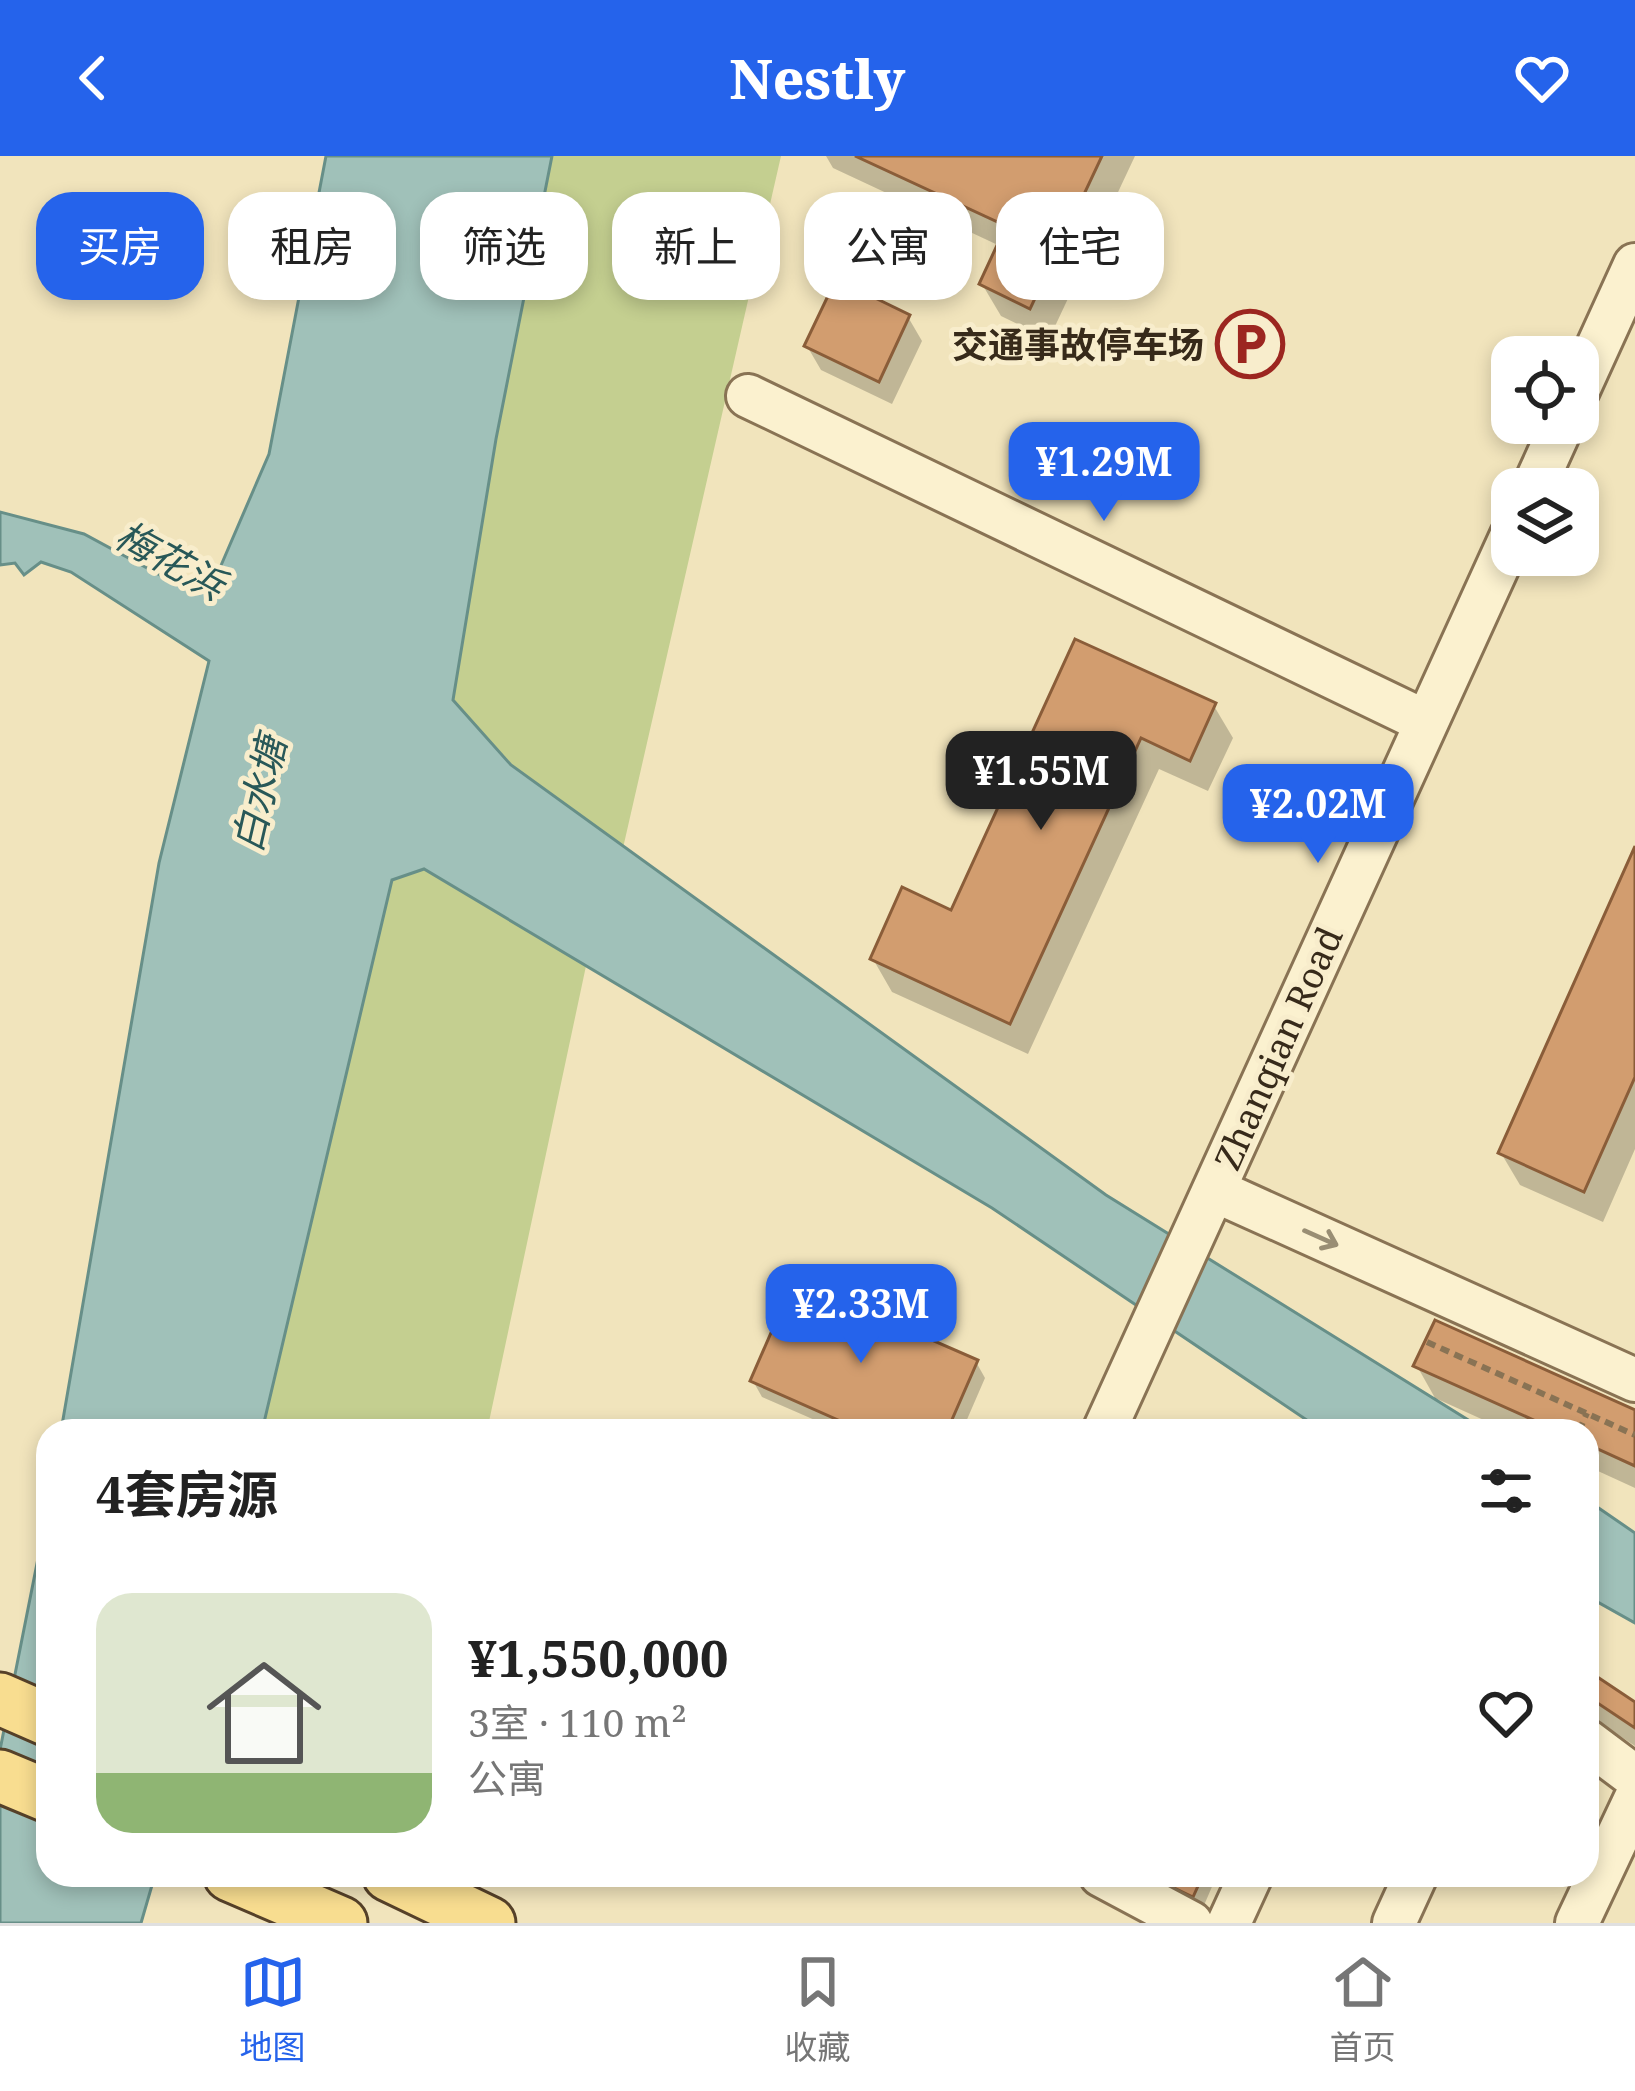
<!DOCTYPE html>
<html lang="zh">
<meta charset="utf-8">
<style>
body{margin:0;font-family:"Noto Serif","Noto Sans SC",serif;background:#f2f2f2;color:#222;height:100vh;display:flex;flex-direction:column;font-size:45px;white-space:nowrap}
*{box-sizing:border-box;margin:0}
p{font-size:39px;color:#767676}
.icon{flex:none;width:66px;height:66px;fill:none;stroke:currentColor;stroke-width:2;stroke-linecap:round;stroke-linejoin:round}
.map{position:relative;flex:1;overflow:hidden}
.drawer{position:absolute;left:36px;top:1263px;width:1563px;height:468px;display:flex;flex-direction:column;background:#fff;border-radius:36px;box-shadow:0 6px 18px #0003}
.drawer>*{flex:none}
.guide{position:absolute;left:36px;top:36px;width:1563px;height:108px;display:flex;gap:24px}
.controls{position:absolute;left:1491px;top:180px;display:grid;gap:24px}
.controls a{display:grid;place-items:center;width:108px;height:108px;border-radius:24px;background:#fff;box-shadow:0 6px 18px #0003;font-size:60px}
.price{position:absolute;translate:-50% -102px;padding:0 27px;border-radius:24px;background:#2563eb;color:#fff;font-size:39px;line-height:78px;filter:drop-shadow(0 3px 6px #0008)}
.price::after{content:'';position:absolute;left:50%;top:72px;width:36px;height:27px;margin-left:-18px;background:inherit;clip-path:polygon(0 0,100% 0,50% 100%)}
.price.selected{background:#222;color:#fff}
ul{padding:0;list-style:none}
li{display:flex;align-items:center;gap:36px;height:300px;padding:0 60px}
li+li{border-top:3px solid #e0e0e0}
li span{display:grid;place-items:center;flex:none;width:336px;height:240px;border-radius:36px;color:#555}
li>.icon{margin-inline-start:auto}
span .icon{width:144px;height:144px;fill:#fffc;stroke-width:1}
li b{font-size:51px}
h2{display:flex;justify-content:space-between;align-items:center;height:144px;padding:0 60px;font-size:51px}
.tag{padding:0 42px;border-radius:36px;background:#fff;box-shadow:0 6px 18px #0003;font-size:42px;line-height:108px}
.tag.selected{background:#2563eb;color:#fff}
header{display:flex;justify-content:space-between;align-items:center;height:156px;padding:0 60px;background:#2563eb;color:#fff;font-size:54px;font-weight:800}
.tabs{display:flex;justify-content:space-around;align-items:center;height:168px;border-top:3px solid #e0e0e0;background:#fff;font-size:33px;color:#767676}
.tabs a{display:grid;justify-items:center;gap:6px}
.tabs .selected{color:#2563eb}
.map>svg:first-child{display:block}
.green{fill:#c4cf90}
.water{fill:#a0c1b9;stroke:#678f88;stroke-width:3}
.shadow{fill:#0003}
.building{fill:#d29d6f;stroke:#8a5d39;stroke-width:3}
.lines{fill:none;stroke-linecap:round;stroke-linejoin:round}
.minor-casing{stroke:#897354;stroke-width:48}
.major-casing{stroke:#564129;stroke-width:57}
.path{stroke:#897354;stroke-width:6;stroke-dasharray:9 6;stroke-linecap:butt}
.minor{stroke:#fbf1cf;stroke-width:42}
.major{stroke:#f8dd90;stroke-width:51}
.oneway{stroke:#998e74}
.labels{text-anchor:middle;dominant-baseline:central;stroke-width:10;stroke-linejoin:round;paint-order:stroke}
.poi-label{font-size:36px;font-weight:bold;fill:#372a1a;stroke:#f8edcc;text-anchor:end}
.street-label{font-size:36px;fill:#372a1a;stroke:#f8edcc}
.water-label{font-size:39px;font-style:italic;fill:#285858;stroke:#f8edcc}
</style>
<header><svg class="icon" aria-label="back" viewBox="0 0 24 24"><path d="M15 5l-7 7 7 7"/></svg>Nestly<svg class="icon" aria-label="heart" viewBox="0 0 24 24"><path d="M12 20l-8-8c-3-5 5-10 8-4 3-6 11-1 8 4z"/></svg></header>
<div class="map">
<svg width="1635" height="1767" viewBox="0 0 1635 1767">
<rect width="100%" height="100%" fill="#f1e4bc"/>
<path class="green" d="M552 0H781L623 692 520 617 453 544 496 283Z
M424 713 586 810 487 1275H262L392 723Z"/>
<path class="water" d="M326 0H552L496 283 453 544 511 609 1106 1039 1486 1275H1323L992 1052 424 713 392 724 262 1275H61L159 707 209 505 71 416 41 406 24 419 15 407 0 409V356L84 378 184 432 213 428 269 298Z
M1587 1344 1635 1377V1467L1587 1440Z
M48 1352V1719H155L141 1767H0V1594Z"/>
<path class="shadow" d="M826 0H1135L1049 183 1001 160 982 128 1000 90 833 12Z
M908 161 922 185 892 248 821 214 807 190Z
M1076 487 1214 550 1233 582 1208 635 1159 613 1028 898 892 836 873 803 952 758Z
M1635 697V993L1603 1066 1520 1029 1501 997Z
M976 1206 985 1222 962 1275H840L762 1241 753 1225Z
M1417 1210 1635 1257V1332L1587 1310V1275H1508L1435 1242Z
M1587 1518 1635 1550V1590L1587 1558Z
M1171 1719H1217L1202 1754 1176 1743 1167 1727Z"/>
<path class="building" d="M855 0H1102L1030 153 979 128 1006 70Z
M836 123 910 159 879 226 804 190Z
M1075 483 1216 547 1190 605 1141 582 1010 868 870 803 902 731 951 754Z
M1635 690V921L1584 1036 1498 997Z
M794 1124 978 1204 947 1275H863L750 1225Z
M1435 1164 1635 1254V1310L1587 1288V1275H1558L1413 1210Z
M1587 1514 1635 1546V1572L1587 1540Z
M1168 1719H1203L1193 1741 1164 1727Z"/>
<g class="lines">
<g class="minor-casing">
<path id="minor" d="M1578 234 1635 109
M748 240 1426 566
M1533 333 1563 267
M1214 1034 1635 1224
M1104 1275 1512 379
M1587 1585 1635 1621
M1101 1719 1191 1767
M1229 1767 1251 1719
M1394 1767 1416 1719
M1577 1767 1635 1644"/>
</g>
<g class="major-casing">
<path id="major" d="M0 1543 48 1564
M0 1620 48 1640
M230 1719 341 1767
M389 1719 489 1767"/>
</g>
<path class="path" d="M1427 1186 1635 1279
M1579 1275 1587 1257"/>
<use href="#minor" class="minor"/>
<use href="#major" class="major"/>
</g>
<defs><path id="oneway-shaft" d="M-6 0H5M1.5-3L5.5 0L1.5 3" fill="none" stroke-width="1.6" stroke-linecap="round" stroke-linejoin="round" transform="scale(3)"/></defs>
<use class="oneway" href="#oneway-shaft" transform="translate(1321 1082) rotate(24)"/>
<defs>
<g id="parking-ring" transform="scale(3.45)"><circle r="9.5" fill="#f8edcc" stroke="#9c2620" stroke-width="1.5"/><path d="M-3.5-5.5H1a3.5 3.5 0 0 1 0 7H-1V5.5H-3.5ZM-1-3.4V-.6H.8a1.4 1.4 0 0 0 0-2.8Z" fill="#9c2620"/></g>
</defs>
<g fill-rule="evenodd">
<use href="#parking-ring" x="1250" y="188"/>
</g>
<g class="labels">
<g class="poi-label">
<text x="1204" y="188">交通事故停车场</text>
</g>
<g class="street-label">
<text transform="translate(1278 892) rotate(-66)">Zhanqian Road</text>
</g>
<g class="water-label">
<text transform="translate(171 403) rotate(29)">梅花浜</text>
<text transform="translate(258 638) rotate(-77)">白水塘</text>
</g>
</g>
</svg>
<div class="controls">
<a><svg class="icon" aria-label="locate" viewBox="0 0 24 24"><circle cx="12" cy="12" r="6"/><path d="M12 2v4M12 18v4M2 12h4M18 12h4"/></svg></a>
<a><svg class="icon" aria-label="layers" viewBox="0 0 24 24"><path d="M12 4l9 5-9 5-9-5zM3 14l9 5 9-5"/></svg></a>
</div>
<b class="price" style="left:1104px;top:368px">¥1.29M</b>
<b class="price selected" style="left:1041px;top:677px">¥1.55M</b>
<b class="price" style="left:1318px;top:710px">¥2.02M</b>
<b class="price" style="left:861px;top:1210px">¥2.33M</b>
<div class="guide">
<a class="tag selected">买房</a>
<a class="tag">租房</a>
<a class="tag">筛选</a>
<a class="tag">新上</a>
<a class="tag">公寓</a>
<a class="tag">住宅</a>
</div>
<section class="drawer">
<h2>4套房源<svg class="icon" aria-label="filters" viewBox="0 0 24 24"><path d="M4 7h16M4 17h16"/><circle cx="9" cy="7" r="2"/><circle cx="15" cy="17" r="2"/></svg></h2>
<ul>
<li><span style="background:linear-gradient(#dfe7d0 75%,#8fb573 0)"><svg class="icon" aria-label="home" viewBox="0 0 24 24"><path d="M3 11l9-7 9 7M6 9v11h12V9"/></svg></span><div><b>¥1,550,000</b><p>3室 · 110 m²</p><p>公寓</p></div><svg class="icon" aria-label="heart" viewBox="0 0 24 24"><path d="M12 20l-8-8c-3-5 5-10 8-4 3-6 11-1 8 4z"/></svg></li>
</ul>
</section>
</div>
<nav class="tabs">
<a class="selected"><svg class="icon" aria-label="map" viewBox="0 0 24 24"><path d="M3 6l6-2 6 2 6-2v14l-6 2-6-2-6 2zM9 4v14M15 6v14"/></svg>地图</a>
<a><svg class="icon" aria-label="saved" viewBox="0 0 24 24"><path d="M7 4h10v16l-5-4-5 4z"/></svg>收藏</a>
<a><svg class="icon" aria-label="home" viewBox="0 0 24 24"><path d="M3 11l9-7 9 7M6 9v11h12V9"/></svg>首页</a>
</nav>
